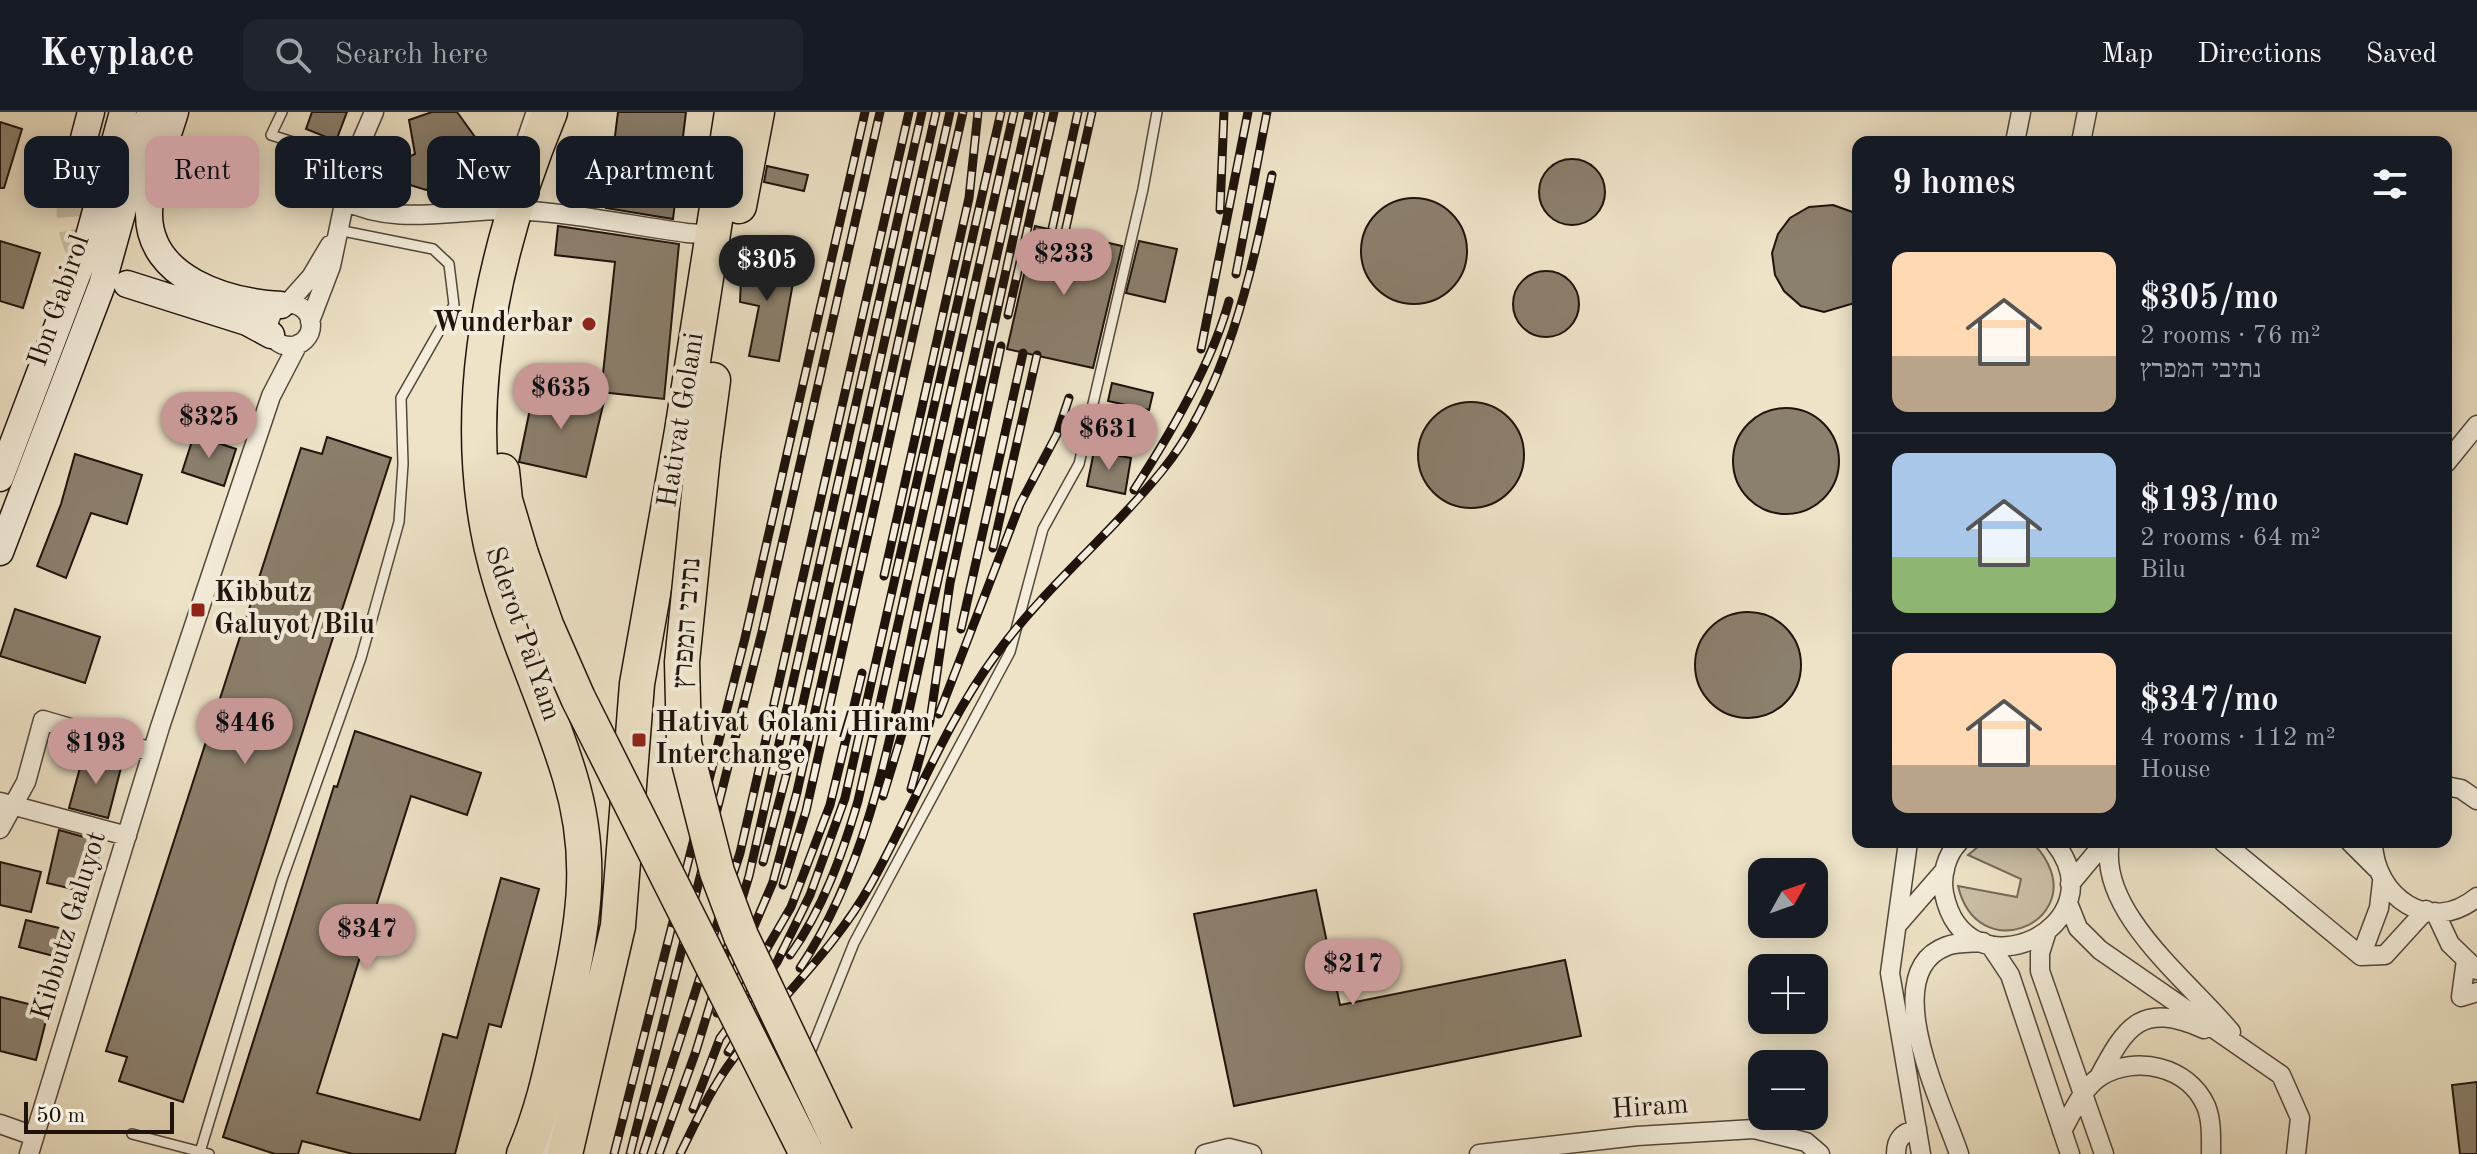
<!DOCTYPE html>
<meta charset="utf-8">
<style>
body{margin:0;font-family:"Old Standard TT","Frank Ruhl Libre",serif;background:#20242c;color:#f1f3f6;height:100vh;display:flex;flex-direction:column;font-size:30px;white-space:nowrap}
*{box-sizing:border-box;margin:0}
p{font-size:26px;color:#9ea1a6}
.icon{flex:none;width:44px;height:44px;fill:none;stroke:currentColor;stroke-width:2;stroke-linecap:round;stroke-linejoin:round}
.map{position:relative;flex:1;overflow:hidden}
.side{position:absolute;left:1852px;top:24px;width:600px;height:712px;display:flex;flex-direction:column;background:#171b24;border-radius:16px;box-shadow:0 4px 20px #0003}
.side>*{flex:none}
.top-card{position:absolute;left:24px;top:24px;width:760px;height:72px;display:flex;gap:16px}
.needle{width:52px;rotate:50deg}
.controls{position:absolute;left:1748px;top:746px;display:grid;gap:16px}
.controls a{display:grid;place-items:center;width:80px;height:80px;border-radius:16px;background:#171b24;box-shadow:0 4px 20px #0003;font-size:40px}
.scale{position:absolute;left:24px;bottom:20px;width:150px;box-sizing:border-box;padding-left:8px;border:4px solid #1f130c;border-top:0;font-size:22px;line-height:28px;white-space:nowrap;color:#1f130c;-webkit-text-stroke:6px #f4eddb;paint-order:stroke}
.price{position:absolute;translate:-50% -68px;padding:0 18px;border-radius:28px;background:#c59692;color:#111;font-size:26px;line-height:52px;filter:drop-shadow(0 2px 4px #0008)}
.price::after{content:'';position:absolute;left:50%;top:48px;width:24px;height:18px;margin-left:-12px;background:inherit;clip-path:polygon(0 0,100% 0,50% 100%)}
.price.current{background:#222;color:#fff}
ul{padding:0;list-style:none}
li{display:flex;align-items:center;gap:24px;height:200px;padding:0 40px}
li+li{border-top:2px solid #363941}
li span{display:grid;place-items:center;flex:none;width:224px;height:160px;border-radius:16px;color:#555}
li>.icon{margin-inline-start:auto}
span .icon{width:96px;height:96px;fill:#fffc;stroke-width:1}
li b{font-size:34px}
h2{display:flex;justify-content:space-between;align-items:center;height:96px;padding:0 40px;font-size:34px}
.tag{padding:0 28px;border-radius:16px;background:#171b24;box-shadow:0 4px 20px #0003;font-size:28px;line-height:72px}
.tag.current{background:#c59692;color:#111}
header{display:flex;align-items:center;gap:48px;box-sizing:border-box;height:112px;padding:0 40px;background:#171b24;border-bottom:2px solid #363941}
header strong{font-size:38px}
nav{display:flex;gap:44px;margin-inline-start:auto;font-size:28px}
.search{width:560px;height:72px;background:#20242c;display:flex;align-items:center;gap:20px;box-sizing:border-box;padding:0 28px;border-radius:16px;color:#9ea1a6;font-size:30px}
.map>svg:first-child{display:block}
.green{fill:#cbc0a7;stroke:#756a5a;stroke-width:2}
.building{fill:#8b7f6d;stroke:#1f130c;stroke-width:2}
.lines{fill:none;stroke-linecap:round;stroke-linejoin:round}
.secondary-tunnel{stroke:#cfc4ab;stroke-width:26;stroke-dasharray:26 13;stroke-linecap:butt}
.lane-casing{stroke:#53473b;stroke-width:12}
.street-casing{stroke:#53473b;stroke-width:21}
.secondary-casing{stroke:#1f130c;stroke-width:29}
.highway-casing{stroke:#1f130c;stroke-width:37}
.lane{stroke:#f4eddb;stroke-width:9}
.street{stroke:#f4eddb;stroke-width:18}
.secondary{stroke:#f4eddb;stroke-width:26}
.highway{stroke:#eee3c7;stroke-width:34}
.rail-casing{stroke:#1f130c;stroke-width:9}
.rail{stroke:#f4eddb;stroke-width:6;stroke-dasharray:18;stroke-linecap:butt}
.highway-bridge-casing{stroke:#1f130c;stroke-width:37;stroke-linecap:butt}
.highway-bridge{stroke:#eee3c7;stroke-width:34}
.poi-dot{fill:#8f2418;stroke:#f4eddb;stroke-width:3}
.labels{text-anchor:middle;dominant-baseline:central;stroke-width:8;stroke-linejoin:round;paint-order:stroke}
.street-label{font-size:28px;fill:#1f130c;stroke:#f4eddb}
.poi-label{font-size:28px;font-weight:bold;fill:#1f130c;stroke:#f4eddb;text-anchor:start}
</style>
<header>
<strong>Keyplace</strong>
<div class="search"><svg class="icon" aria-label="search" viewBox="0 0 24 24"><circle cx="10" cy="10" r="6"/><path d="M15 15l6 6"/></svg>Search here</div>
<nav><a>Map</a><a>Directions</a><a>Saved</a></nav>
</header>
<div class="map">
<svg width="2477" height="1042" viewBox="0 0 2477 1042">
<rect width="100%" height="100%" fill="#eee3c7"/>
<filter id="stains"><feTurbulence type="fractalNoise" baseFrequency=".0025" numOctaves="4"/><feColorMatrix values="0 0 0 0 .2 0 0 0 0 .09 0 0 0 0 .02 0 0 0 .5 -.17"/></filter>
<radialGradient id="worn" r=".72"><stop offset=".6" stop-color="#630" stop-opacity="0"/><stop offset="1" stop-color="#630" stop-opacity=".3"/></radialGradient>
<path class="green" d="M1984 730C1997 730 2014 727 2027 730 2037 732 2044 744 2048 752 2078 813 1977 854 1958 774L2017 785 2021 767 1968 743Z"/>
<path class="building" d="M312 0H347L336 29 306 17Z
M432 0H457L493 50 426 78 394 68 390 54 415 42 409 8Z
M618 0H686L673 107 606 96Z
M0 10 22 17 4 76H0Z
M1539 80a33 33 0 1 1 66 0a33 33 0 1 1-66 0Z
M767 54 808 63 804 79 764 70Z
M1361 139a53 53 0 1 1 106 0a53 53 0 1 1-106 0Z
M1833 93 1858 102V190L1824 200 1801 194 1784 179 1775 163 1772 141 1778 122 1790 106 1809 95Z
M558 114 679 132 664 287 601 280 615 150 555 143Z
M1035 114 1122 134 1093 256 1007 237Z
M0 129 40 141 23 196 0 189Z
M1139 129 1177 137 1165 190 1126 181Z
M742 144 796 154 779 249 749 244 759 194 740 190Z
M1513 192a33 33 0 1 1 66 0a33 33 0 1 1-66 0Z
M1112 271 1153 281 1149 298 1108 289Z
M535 273 604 289 586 365 519 350Z
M1418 343a53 53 0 1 1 106 0a53 53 0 1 1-106 0Z
M1733 349a53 53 0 1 1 106 0a53 53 0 1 1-106 0Z
M194 323 236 337 224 374 182 360Z
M327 325 391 346 183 990 119 969 127 945 106 939 301 336 322 342Z
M1094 339 1131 346 1125 382 1087 374Z
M75 342 142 363 127 412 91 401 66 466 37 454 61 392Z
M15 497 100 525 85 571 0 544Z
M1695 553a53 53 0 1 1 106 0a53 53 0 1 1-106 0Z
M355 619 481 661 467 703 411 684 317 981 420 1008 443 922 457 926 501 766 539 777 501 915 489 912 455 1042H353L302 1029 298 1042H275L223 1025 334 674 337 675Z
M84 641 122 652 108 706 69 696Z
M59 718 102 730 90 781 47 771Z
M0 750 41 760 31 800 0 793Z
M1316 778 1340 893 1565 848 1581 924 1234 994 1194 802Z
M26 808 76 820 69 848 19 835Z
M0 885 49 897 36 948 0 939Z
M2477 970V1042H2460L2452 973Z"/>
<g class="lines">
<path class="secondary-tunnel" d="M70 79C68 107 70 137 95 155"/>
<g class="lane-casing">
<path id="lane" d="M282 0 271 23 353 49
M513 53 531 0
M808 946 854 831 1010 540 1043 417 1079 352 1143 77 1157 0
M132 1022 209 1042
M200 1040 282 768 361 546 399 410 403 352 401 286 454 193 449 152 433 137 338 118
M544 1042 557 996"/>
</g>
<g class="street-casing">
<path id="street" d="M2015 30 2021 0
M2081 30 2087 0
M343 88C396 115 453 97 511 98 569 100 629 113 687 121L701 122 712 115
M287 192 311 165 330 133
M269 213a21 21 0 1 1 42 0a21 21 0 1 1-42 0Z
M310 209 331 154 353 49 374 0
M2446 351 2477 313
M2446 674 2461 677 2477 688
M0 690 127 724
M0 717 26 670 43 608 152 640
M1908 730 1890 861 1921 1042
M1959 730C1946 743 1941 764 1944 781 1965 888 2122 815 2054 730
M2110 730C2097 800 2191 871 2231 920
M2223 730 2361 844 2385 843 2426 798
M2350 730 2376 756
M2373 730C2374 785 2430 824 2477 785
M2070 772 2105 730
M2068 791 2078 816 2100 838 2281 963 2300 1006 2296 1042
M2435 800 2450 832 2477 858
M1897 813 1945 758
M2046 822 2040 841V859L2104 1042
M1990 833 2010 863 2070 1042
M2361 844 2379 796 2382 770
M2466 848 2461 885 2477 880
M2099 965C2127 912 2142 890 2204 917
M0 1012 34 1024
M2062 1019C2072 1001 2083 975 2101 964 2136 943 2188 954 2206 994 2212 1009 2211 1026 2211 1042
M29 1042 160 615 271 284 298 232
M1205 1042 1229 1036 1252 1042
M1479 1042 1637 1024 1754 1017 1806 1030 1820 1042
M1896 1042C1896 1027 1902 1021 1917 1017
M1959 1042C1945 998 1874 860 1947 834 1957 830 1972 831 1983 830"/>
</g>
<g class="secondary-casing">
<path id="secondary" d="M175 0C166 31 149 68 149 101 148 167 228 190 281 193
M70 79 91 0
M127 172 247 210 271 223
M0 366 82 150 123 0
M0 440 102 173 150 0"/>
</g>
<g class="highway-casing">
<path id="highway" d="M739 94 757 0
M703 343 713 268
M502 359 505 388 521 442
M524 1042C543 999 552 954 562 909 581 821 597 754 570 665 546 584 503 501 488 418 462 277 496 131 550 0
M565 1042 618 814 637 572 682 319 732 0"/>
</g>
<use href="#lane" class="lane"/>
<use href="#street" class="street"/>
<use href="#secondary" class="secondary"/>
<use href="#highway" class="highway"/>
<g class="rail-casing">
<path id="rail" d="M1220 98 1224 0
M1052 117 1078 0
M1065 120 1092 0
M1236 162 1267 0
M1008 203 1054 0
M1201 237 1248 0
M1134 378C1169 324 1212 252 1229 189
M993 436 1037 243
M884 464 969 86 978 0
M961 517 1023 241
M939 602 1020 392 1057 322 1069 286
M911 677 930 609 950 471 1001 234
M883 684 909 599 1041 0
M763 750 790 649 936 0
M783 773 806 699 963 0
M790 843C823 797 842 743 858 689L1014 0
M800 856C875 744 894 601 923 472 958 315 994 157 1029 0
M741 881 791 795 830 693 862 561
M717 901 773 770 797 680 950 0
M728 940 747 909 779 879
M693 997 720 926 777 850 810 783 845 686 1001 0
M614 1042 745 526 865 0
M630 1042 762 520 880 0
M643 1042 740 741 909 0
M659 1042 696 939 749 764 922 0
M680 1042C696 1010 711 976 733 947 778 888 834 838 871 772 913 697 944 613 995 544 1044 476 1109 424 1161 360 1225 283 1252 159 1272 63"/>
</g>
<use href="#rail" class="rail"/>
<g class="highway-bridge-casing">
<path id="highway-bridge" d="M703 343 682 550 684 631 717 760 741 824 836 1024
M521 442 546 513 578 586 804 1036"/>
</g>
<use href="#highway-bridge" class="highway-bridge"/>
</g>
<g class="poi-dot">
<circle cx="589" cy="212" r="8"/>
<rect x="190" y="490" width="16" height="16" rx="4"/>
<rect x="631" y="620" width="16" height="16" rx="4"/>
</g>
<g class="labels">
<g class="street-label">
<text transform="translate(60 189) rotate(-71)">Ibn Gabirol</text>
<text transform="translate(682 308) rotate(-81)">Hativat Golani</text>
<text transform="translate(688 511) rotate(-86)">נתיבי המפרץ</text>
<text transform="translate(522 522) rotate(71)">Sderot PalYam</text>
<text transform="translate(70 814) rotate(-73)">Kibbutz Galuyot</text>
<text transform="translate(1650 996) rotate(-4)">Hiram</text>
</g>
<g class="poi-label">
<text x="573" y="212" text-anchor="end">Wunderbar</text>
<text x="214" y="482">Kibbutz<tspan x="214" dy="32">Galuyot/Bilu</tspan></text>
<text x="655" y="612">Hativat Golani/Hiram<tspan x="655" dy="32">Interchange</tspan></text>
</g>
</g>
<rect width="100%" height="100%" filter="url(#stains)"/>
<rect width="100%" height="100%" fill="url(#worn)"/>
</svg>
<div class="controls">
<a><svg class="needle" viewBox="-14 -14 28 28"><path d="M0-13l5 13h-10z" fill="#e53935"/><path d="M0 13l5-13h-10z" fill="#9ea1a6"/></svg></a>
<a>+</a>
<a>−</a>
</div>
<div class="scale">50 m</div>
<b class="price" style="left:1064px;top:185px">$233</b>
<b class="price current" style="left:767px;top:191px">$305</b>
<b class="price" style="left:561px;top:319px">$635</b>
<b class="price" style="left:209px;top:348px">$325</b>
<b class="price" style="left:1109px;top:360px">$631</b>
<b class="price" style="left:245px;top:654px">$446</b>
<b class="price" style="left:96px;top:674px">$193</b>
<b class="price" style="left:367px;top:860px">$347</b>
<b class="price" style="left:1353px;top:895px">$217</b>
<div class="top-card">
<a class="tag">Buy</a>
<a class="tag current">Rent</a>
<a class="tag">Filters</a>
<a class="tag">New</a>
<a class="tag">Apartment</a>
</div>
<section class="side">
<h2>9 homes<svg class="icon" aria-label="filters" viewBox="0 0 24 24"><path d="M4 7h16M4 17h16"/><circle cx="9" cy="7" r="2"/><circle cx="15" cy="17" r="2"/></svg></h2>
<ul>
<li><span style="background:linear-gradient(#ffd9b3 65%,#b9a48a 0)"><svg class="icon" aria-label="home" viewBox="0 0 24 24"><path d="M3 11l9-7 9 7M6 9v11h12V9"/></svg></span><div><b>$305/mo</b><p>2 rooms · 76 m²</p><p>נתיבי המפרץ</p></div></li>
<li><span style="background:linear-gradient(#a9c7e8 65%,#8fb573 0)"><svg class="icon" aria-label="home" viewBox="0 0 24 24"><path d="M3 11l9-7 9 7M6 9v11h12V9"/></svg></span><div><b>$193/mo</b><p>2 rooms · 64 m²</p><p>Bilu</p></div></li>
<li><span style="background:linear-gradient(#ffd9b3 70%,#b9a48a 0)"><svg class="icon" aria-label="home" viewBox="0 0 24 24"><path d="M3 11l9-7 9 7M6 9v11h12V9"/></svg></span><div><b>$347/mo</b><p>4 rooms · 112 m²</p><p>House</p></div></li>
</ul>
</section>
</div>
